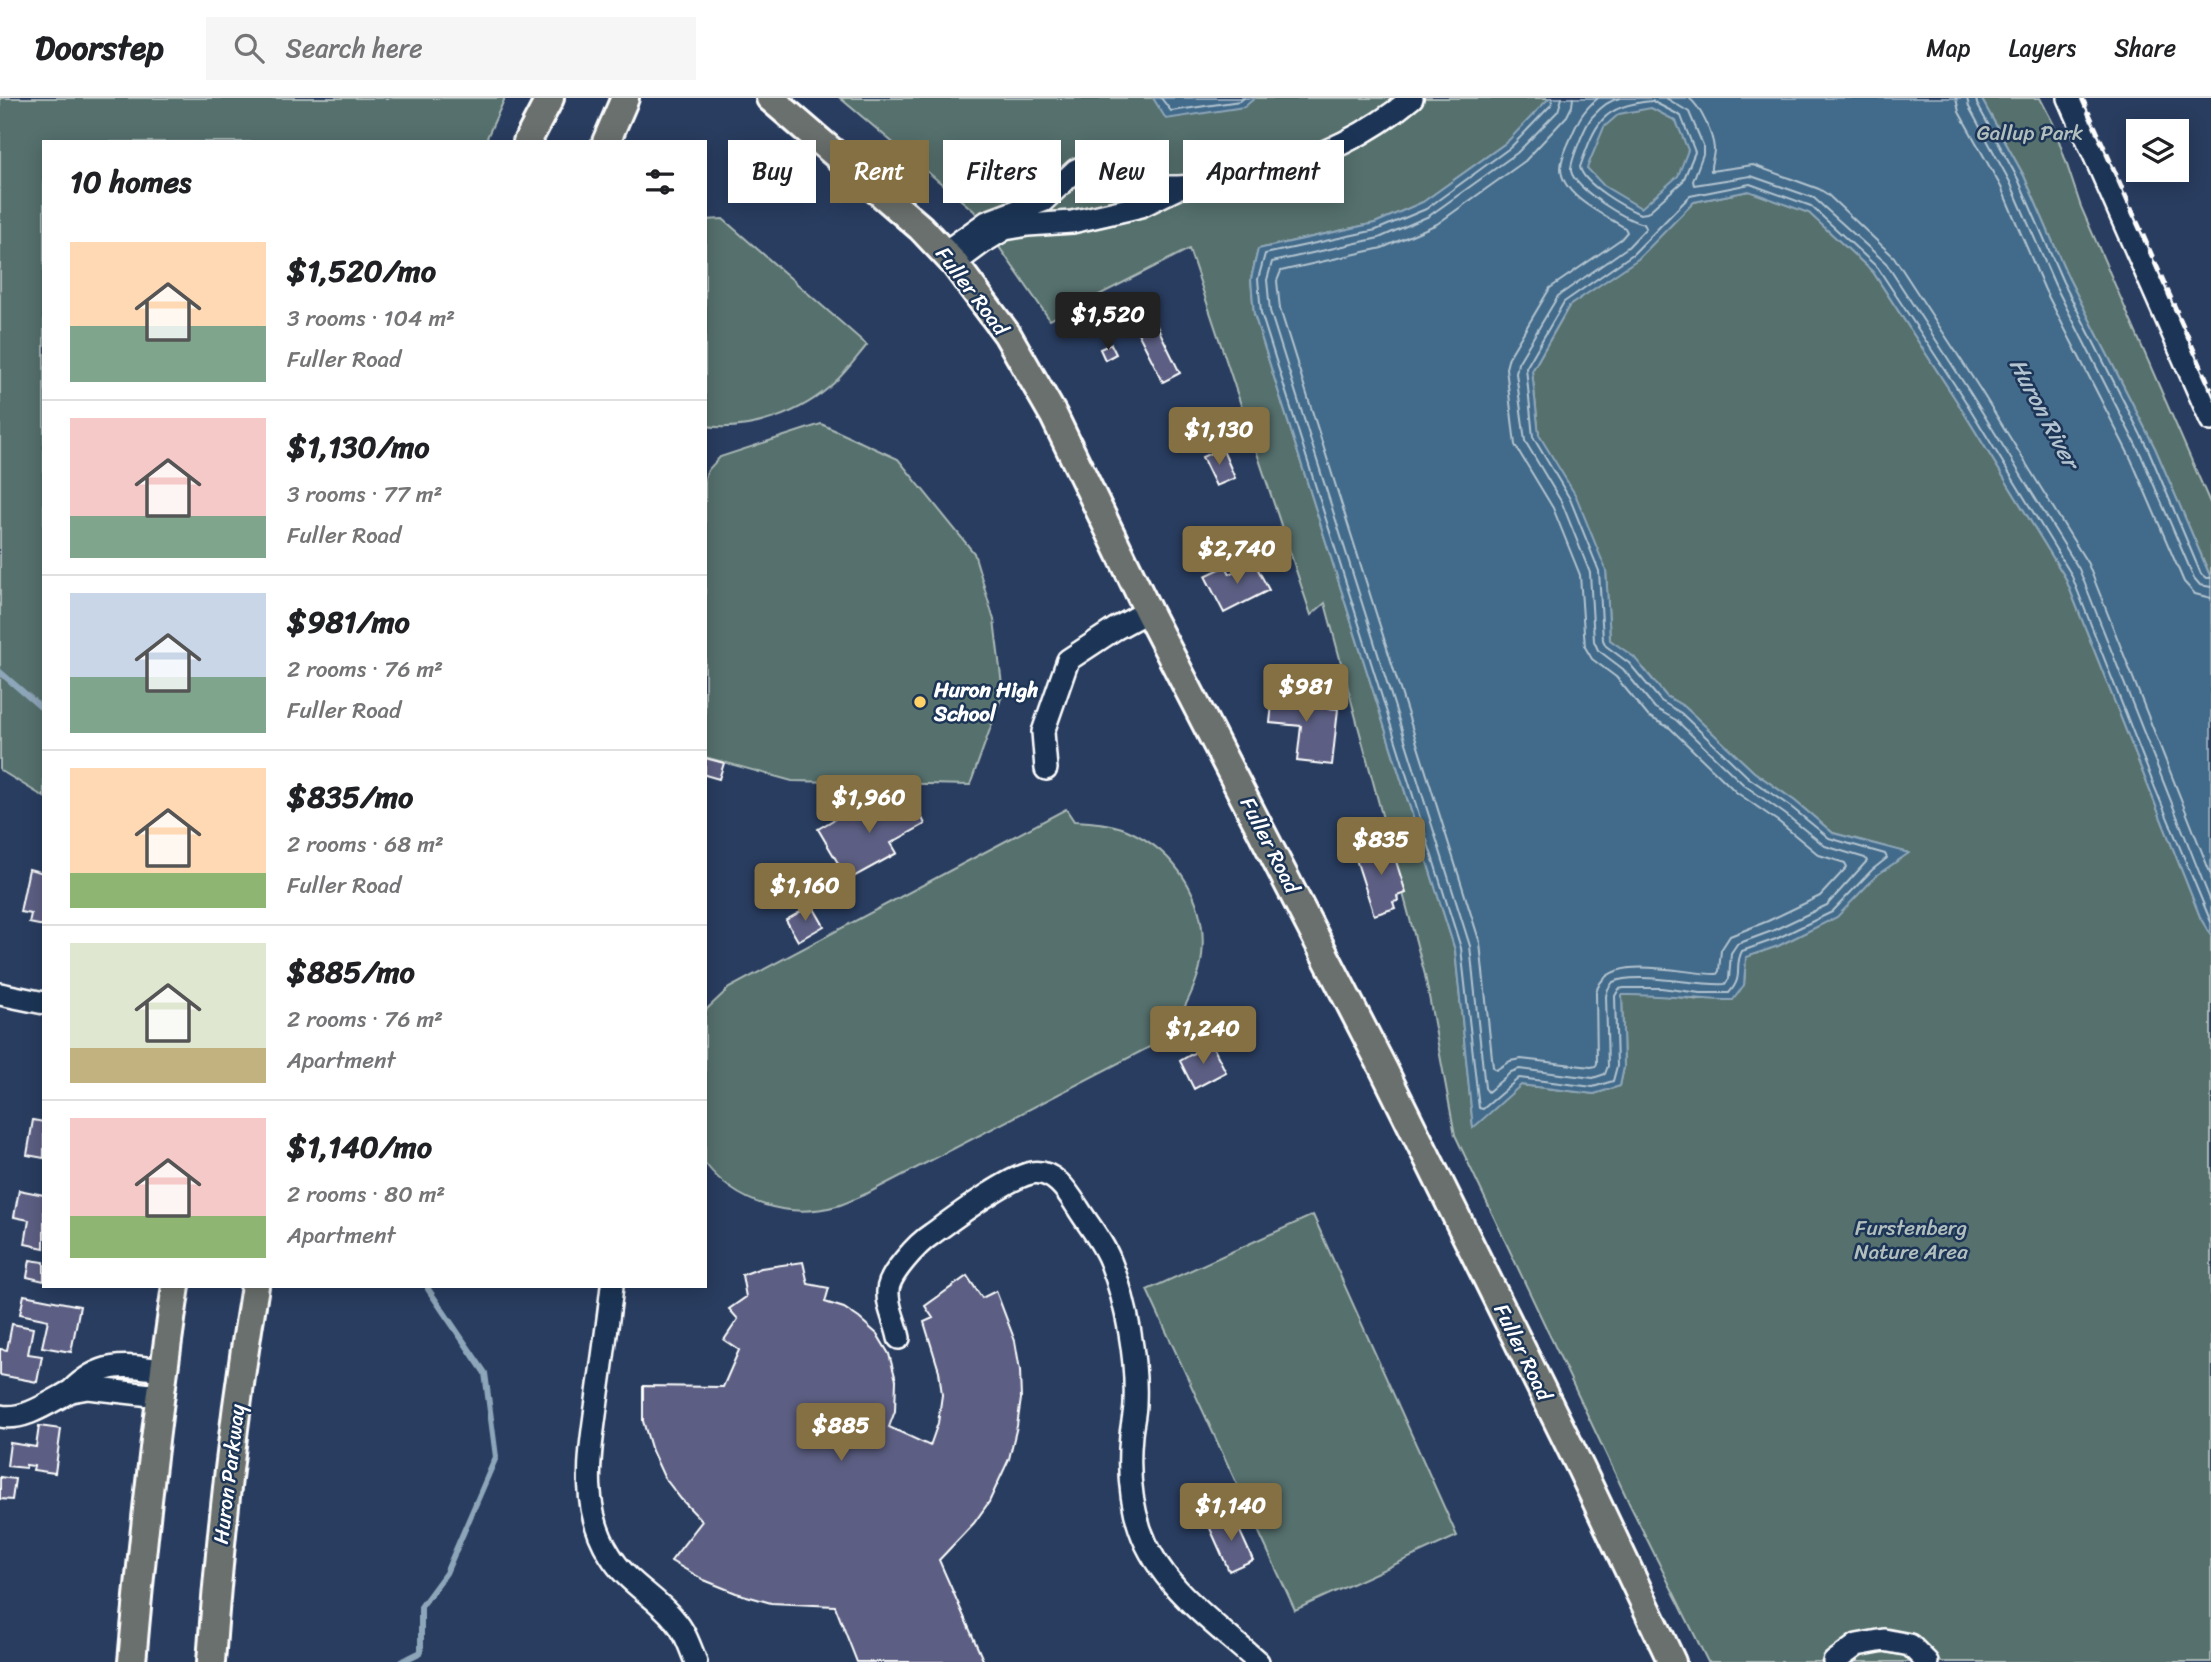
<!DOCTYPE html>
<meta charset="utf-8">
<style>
body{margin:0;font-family:Sriracha,sans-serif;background:#f6f6f6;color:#202124;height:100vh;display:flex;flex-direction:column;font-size:26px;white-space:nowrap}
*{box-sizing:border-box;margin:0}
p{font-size:23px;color:#757577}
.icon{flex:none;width:38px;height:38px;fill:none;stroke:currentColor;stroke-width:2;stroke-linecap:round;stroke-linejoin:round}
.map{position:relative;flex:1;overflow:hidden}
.sheet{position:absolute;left:42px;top:42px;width:665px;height:1148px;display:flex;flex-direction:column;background:#fff;border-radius:0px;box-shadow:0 4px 18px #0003}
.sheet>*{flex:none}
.guide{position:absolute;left:728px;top:42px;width:665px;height:63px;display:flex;gap:14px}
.fabs{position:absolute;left:2126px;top:21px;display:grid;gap:14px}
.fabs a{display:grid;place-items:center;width:63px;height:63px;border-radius:0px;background:#fff;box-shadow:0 4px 18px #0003;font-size:35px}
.price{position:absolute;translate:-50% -60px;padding:0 16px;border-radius:7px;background:#847042;color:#fff;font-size:23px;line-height:46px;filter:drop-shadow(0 2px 4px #0008)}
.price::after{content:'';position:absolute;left:50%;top:42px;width:21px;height:16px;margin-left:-10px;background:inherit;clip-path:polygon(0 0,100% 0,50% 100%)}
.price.on{background:#222;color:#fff}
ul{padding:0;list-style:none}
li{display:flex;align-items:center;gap:21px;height:175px;padding:0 28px}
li+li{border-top:2px solid #e0e0e0}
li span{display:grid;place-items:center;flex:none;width:196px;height:140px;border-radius:0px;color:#555}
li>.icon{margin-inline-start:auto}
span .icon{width:84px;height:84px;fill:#fffc;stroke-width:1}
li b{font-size:30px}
h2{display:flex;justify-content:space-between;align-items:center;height:84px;padding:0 28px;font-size:30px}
.pill{padding:0 24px;border-radius:0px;background:#fff;box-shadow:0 4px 18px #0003;font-size:24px;line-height:63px}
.pill.on{background:#847042;color:#fff}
header{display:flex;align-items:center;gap:42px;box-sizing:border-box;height:98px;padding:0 35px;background:#fff;border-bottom:2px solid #e0e0e0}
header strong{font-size:33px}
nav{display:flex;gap:38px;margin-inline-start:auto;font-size:24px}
.search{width:490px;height:63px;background:#f6f6f6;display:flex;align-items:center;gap:18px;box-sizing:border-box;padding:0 24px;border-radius:0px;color:#757577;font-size:26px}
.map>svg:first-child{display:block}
.green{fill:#54706d;stroke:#aab8b6;stroke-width:2}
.water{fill:#426b8a;stroke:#8ea6b9;stroke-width:2;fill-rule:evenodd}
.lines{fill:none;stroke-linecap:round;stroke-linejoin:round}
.shore{stroke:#b3c4d0;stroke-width:2}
.stream{stroke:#8ea6b9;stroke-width:6}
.building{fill:#5b5f83;stroke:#fff;stroke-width:2}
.minor-casing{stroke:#fff;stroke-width:26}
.major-casing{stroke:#fff;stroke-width:32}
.minor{stroke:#1d3557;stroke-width:21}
.major{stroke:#6b706d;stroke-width:26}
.rail{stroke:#fff;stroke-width:5;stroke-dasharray:10 5;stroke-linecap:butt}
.poi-dot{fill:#ffd166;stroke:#1d3557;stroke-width:2.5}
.labels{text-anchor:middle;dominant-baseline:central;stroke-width:5;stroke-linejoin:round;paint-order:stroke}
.park-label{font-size:21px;fill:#b2bfbd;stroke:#1d3557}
.street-label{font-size:21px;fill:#fff;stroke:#1d3557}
.poi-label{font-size:21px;font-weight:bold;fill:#fff;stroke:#1d3557;text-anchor:start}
.water-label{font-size:23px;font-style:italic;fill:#b3c4d0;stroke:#1d3557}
</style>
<header>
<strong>Doorstep</strong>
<div class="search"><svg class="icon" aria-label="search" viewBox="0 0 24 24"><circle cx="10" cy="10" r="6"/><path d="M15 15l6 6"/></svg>Search here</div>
<nav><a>Map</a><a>Layers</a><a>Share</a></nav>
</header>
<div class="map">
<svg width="2211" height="1564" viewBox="0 0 2211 1564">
<rect width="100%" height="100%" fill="#293d60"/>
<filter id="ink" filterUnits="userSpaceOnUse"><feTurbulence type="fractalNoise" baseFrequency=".0143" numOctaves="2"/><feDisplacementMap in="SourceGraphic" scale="14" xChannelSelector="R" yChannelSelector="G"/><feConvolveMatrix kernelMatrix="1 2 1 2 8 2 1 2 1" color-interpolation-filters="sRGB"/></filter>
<g filter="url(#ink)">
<path class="green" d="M0 0H505L485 44H44V699L0 672Z
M840 0H1700L1752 51 1619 138 1507 44 1423 104 1375 125 1258 151 1251 181 1254 216 1455 852 1473 1029 1520 987 1594 996 1620 988 1624 969 1622 897H1661L1700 902 1744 887 1746 859 1778 848 1836 819 1877 777 1908 755 1833 735 1795 703 1754 674 1685 609 1666 598 1645 572 1610 542 1606 472 1539 337 1532 273 1569 208 1694 104 1749 93 1809 115 1873 174 1958 305 2065 479 2201 821 2211 836V1564H1708L1631 1409 1455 1037 1425 877 1325 505 1311 517 1189 151 1050 222 974 113Z
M1981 0H2040L2053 25 2081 109 2211 407V480L2155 350 2069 181 2024 78Z
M723 121 867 247C857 259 847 273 835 284 803 315 750 334 705 328V122Z
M821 326 898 361 974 455 994 522 1003 595 970 687 792 683 705 659V380L708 372 720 359Z
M1066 711 1074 723C1092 724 1110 725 1127 732 1177 754 1208 803 1202 858 1200 878 1191 897 1182 914L1188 929 868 1095C858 1099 848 1105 837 1108 788 1121 736 1106 705 1065V914L708 910 729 890Z
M1313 1117 1457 1438 1295 1512 1147 1192Z"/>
<path class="water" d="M1153 0H1255L1244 9 1166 21Z
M1549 0H1981L2024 78 2069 181 2155 350 2211 480V838L2201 821 2065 479 1958 305 1873 174 1809 115 1749 93 1694 104 1638 161 1569 208 1532 273 1539 337 1576 398 1606 472 1610 542 1634 559 1666 598 1685 609 1754 674 1795 703 1833 735 1909 755 1877 777 1837 819 1778 848 1746 859 1744 887 1733 902C1696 902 1659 896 1622 897L1624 969 1620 988 1594 996 1521 987 1473 1030 1455 852 1254 216 1251 181 1258 151 1375 125 1423 104 1507 44ZM1651 10 1676 23 1688 52 1678 78 1641 110 1604 88 1587 70 1604 29 1619 16Z"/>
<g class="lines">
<path class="shore" d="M1161 0 1171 13 1240 3 1244 0
M1553 0 1551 7 1511 49 1426 111 1376 132 1265 156 1258 181 1261 215 1461 850 1479 1010 1483 1011 1519 980 1593 989 1613 983 1617 968 1615 898 1619 891 1624 890H1661L1700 895H1729C1745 877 1733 870 1742 853L1776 841 1832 814 1872 772 1887 760 1885 756 1829 740 1791 709 1749 680 1681 615 1661 603 1629 565 1606 548 1603 542 1599 473 1570 401 1533 339 1526 270 1564 204 1633 156 1690 98 1750 86 1811 108 1878 170 1964 301 2071 476 2155 690 2211 824
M1562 0 1558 13 1517 55 1429 118 1379 140 1272 164 1267 182 1270 213 1470 848 1485 990 1488 994 1511 974 1519 971 1593 980 1605 976 1608 968 1606 898 1608 891 1613 884C1636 873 1696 888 1725 886L1729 881 1731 855 1737 846 1772 833 1827 807 1867 763 1865 760 1825 748 1785 716 1744 687 1676 622 1655 610 1623 571 1598 552 1594 543 1590 475 1562 405 1525 343 1516 275 1518 265 1558 198 1628 149 1646 130 1644 126C1628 124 1575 91 1571 73 1570 64 1586 25 1593 18 1600 10 1610 2 1620 0
M1573 0 1572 8 1567 18 1525 63 1437 126 1382 150 1281 173 1277 183 1280 211 1480 845 1493 969 1496 972 1510 963 1521 961 1591 969 1596 968 1597 965 1596 895C1606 851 1685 877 1717 876L1719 873 1721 852 1730 838 1768 823 1820 798 1847 769 1845 765 1819 757 1779 724 1736 694 1670 630 1648 618 1616 579 1592 561 1585 549 1580 477 1553 410 1515 347 1506 270 1509 259 1550 190 1621 141 1627 134 1625 130C1605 117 1561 98 1561 70 1561 61 1565 53 1569 44 1577 25 1581 14 1598 0
M1666 0 1689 14 1703 47V56L1693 83 1694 87 1751 78 1814 100 1886 165 1971 296 2079 471 2211 804
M1689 0C1700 8 1713 36 1714 51 1714 59 1710 66 1711 73L1753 67 1819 91 1827 96 1894 159 1980 291 2088 466 2211 777
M1956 0 1959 14 2001 89 2045 192 2131 361 2184 484 2195 496 2211 500
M1967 0 1969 9 2010 84 2055 187 2141 357 2194 480 2200 487 2211 489
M1976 0 1977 6 2018 81 2063 184 2149 353 2201 476 2206 480H2211
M1652 3 1681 18 1695 54 1683 83 1647 115 1640 116C1624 109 1583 86 1580 69 1596 24 1602 8 1652 3Z"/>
<path class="stream" d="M0 574 44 612
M401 1564 421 1554V1509L446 1475 496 1359 485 1275 428 1191V1188"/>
</g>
<path class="building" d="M1154 222 1180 275 1163 284 1136 231Z
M1111 246 1116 256 1105 262 1100 251Z
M1215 318 1225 338 1202 349 1192 328Z
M1222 350 1235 380 1216 388 1202 359Z
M1254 464 1269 492 1224 515 1205 478 1226 468 1230 476Z
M1274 587 1302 589 1301 601H1306L1305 608 1338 611 1332 667 1297 663 1301 628 1270 625Z
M705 660 724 665 719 681 705 677Z
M912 699 925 726 891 745 897 755 848 782 818 731 867 702 877 719Z
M1390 744 1406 795 1397 798 1398 803 1393 804 1395 810 1374 817 1354 755Z
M29 771 44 775V828L29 825 31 816 20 814Z
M812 807 824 828 798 843 786 822Z
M1211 945 1226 974 1194 991 1180 963Z
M33 1022 44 1024V1060L27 1057Z
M19 1092 44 1097V1150L25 1146 29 1122 14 1119Z
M30 1162 44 1164V1183L27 1179Z
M803 1164 808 1186 829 1190 825 1204 844 1210 859 1220 877 1236 889 1256 896 1282 895 1313 889 1329 930 1348 938 1325 942 1297 939 1273 924 1224 933 1220 925 1208 967 1178 982 1200 996 1193 1015 1243 1020 1272 1021 1301 1017 1328 1009 1361 989 1404 974 1425 939 1462 984 1564H857L835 1508 771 1505 736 1495 704 1482 671 1463 702 1423 681 1401 664 1379 652 1353 643 1323V1288L723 1289 739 1252 724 1242 738 1221 729 1211 746 1199 742 1177 761 1170Z
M24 1197 80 1208 71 1254 42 1249 48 1222 20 1216Z
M12 1226 33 1230 28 1256 42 1258 37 1284 0 1277V1251L7 1252Z
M39 1328 61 1331 55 1375 33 1372 34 1368 26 1367V1370L7 1368 10 1345 36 1349Z
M0 1379 15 1381 12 1402 0 1401Z
M1233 1418 1253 1462 1229 1473 1209 1428Z"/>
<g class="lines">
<g class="minor-casing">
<path id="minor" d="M2069 0 2211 322
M945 154 987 124 1043 103 1076 72C1114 52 1133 86 1168 89 1184 90 1200 86 1216 84 1288 73 1356 47 1412 0
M959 162 982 145 1005 131 1028 127 1072 124 1129 111 1141 108 1180 89
M1046 671 1043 634 1068 562 1115 531 1148 513
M0 896 44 905
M612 1188C608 1224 603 1259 598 1295 591 1350 578 1407 610 1457 627 1485 655 1498 674 1521 685 1533 690 1549 696 1564
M899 1240C896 1224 887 1209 888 1193 888 1177 918 1145 932 1136 954 1120 1007 1080 1031 1075 1054 1071 1068 1094 1078 1110 1089 1128 1104 1145 1111 1165 1127 1206 1137 1261 1135 1305 1135 1316 1132 1326 1131 1337 1128 1368 1130 1401 1140 1431 1160 1489 1215 1525 1258 1564
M160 1298 88 1290 71 1293C101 1263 123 1267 163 1272
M0 1318C24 1323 50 1304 71 1293
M1834 1564 1857 1547 1884 1542 1910 1547 1927 1564"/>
</g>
<g class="major-casing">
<path id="major" d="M770 0 921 130 954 165 1007 236 1054 318 1148 513 1384 972 1581 1371 1672 1564
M527 44 550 0
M606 44 625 0
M132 1564C143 1438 157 1313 176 1188
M211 1564C220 1438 234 1313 255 1188"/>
</g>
<use href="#minor" class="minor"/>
<use href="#major" class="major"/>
<path class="rail" d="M2082 0 2211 291"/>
</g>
</g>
<circle class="poi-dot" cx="920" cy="604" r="7"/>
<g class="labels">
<g class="park-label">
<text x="2030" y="35">Gallup Park</text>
<text x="1911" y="1130">Furstenberg<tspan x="1911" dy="24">Nature Area</tspan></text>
</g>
<g class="street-label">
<text transform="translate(972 193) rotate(53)">Fuller Road</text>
<text transform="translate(1270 747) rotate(63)">Fuller Road</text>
<text transform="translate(1523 1254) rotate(64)">Fuller Road</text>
<text transform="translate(229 1376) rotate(-83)">Huron Parkway</text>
</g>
<g class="poi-label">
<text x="934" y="592">Huron High<tspan x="934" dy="24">School</tspan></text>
</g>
<g class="water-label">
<text transform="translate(2044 315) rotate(62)">Huron River</text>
</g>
</g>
</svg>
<div class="fabs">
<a><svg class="icon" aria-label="layers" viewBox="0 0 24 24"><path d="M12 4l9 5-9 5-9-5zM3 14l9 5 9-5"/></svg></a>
</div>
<b class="price on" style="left:1108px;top:254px">$1,520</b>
<b class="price" style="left:1219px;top:369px">$1,130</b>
<b class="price" style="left:1237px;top:488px">$2,740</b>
<b class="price" style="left:1306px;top:626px">$981</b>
<b class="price" style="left:869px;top:737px">$1,960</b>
<b class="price" style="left:1381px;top:779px">$835</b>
<b class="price" style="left:805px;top:825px">$1,160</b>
<b class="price" style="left:1203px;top:968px">$1,240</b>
<b class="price" style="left:841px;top:1365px">$885</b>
<b class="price" style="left:1231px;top:1445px">$1,140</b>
<div class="guide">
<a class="pill">Buy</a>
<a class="pill on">Rent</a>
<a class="pill">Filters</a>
<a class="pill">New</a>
<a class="pill">Apartment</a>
</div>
<section class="sheet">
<h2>10 homes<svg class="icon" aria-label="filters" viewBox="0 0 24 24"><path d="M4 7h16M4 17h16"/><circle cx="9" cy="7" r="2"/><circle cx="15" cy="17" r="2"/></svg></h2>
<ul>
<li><span style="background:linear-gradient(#ffd9b3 60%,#7fa58c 0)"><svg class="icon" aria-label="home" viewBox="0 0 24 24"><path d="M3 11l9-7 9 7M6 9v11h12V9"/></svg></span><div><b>$1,520/mo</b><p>3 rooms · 104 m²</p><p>Fuller Road</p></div></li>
<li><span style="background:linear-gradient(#f6c9c9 70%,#7fa58c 0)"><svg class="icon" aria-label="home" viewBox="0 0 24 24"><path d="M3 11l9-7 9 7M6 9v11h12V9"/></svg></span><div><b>$1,130/mo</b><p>3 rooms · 77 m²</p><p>Fuller Road</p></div></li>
<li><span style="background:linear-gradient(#c9d6e8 60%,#7fa58c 0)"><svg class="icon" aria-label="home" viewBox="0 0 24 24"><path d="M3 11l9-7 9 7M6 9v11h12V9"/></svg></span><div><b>$981/mo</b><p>2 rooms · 76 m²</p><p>Fuller Road</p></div></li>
<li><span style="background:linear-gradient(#ffd9b3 75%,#8fb573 0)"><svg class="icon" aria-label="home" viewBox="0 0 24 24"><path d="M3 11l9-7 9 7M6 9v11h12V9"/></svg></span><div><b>$835/mo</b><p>2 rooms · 68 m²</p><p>Fuller Road</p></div></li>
<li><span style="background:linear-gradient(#dfe7d0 75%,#c2b280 0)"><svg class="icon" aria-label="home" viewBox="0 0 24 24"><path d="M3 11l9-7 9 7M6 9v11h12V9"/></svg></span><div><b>$885/mo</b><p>2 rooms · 76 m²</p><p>Apartment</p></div></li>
<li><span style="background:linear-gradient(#f6c9c9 70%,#8fb573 0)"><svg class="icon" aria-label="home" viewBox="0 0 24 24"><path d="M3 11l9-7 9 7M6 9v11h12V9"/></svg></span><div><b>$1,140/mo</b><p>2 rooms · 80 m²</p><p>Apartment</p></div></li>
</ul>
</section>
</div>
